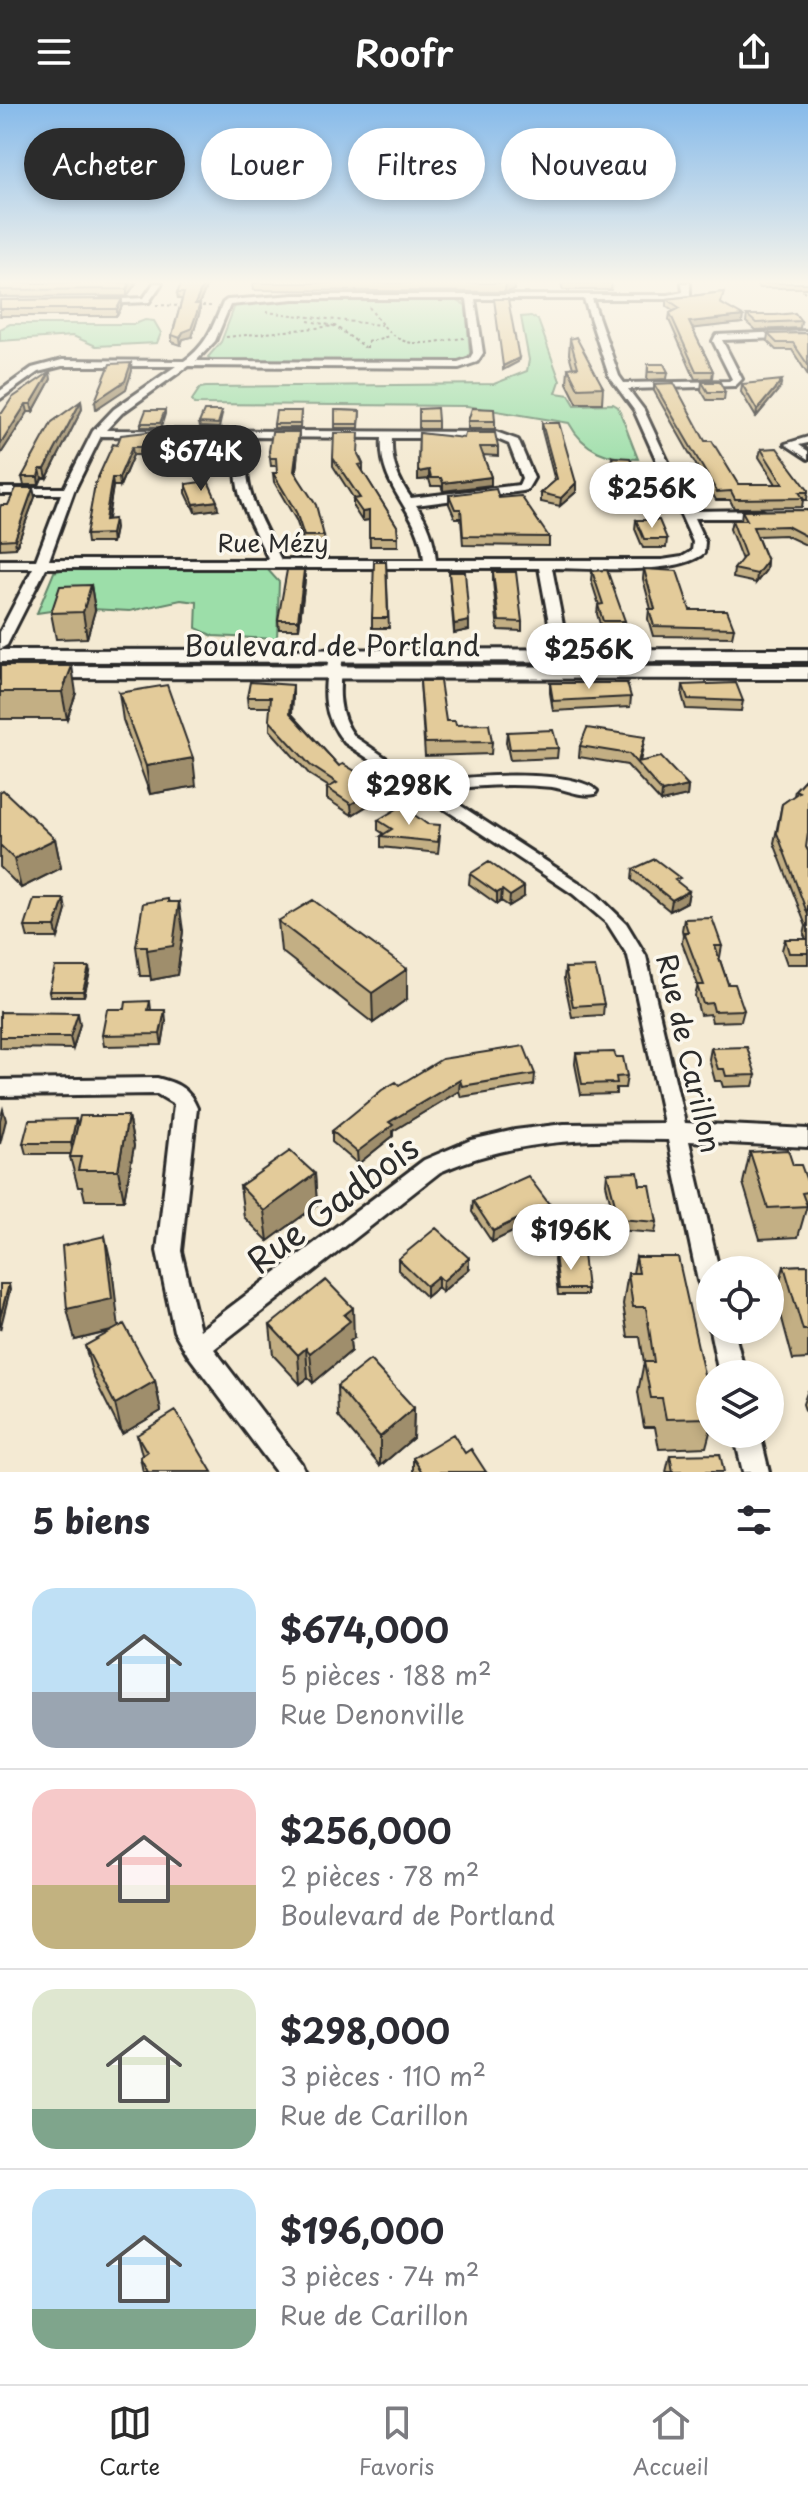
<!DOCTYPE html>
<html lang="fr">
<meta charset="utf-8">
<style>
body{margin:0;font-family:"Playpen Sans",sans-serif;background:#f7f7f7;color:#2b2b33;height:100vh;display:flex;flex-direction:column;font-size:30px;white-space:nowrap}
*{box-sizing:border-box;margin:0}
p{font-size:26px;color:#7c7c81}
.icon{flex:none;width:44px;height:44px;fill:none;stroke:currentColor;stroke-width:2;stroke-linecap:round;stroke-linejoin:round}
.map{position:relative;height:1368px;overflow:hidden}
.panel{display:flex;flex-direction:column;background:#fff;flex:1}
.panel>*{flex:none}
.guide{position:absolute;left:24px;top:24px;width:760px;height:72px;display:flex;gap:16px}
.tools{position:absolute;left:696px;top:1152px;display:grid;gap:16px}
.tools a{display:grid;place-items:center;width:88px;height:88px;border-radius:50%;background:#fff;box-shadow:0 4px 12px #0003;font-size:40px}
.price{position:absolute;translate:-50% -68px;padding:0 18px;border-radius:28px;background:#fff;color:#222;font-size:26px;line-height:52px;filter:drop-shadow(0 2px 4px #0008)}
.price::after{content:'';position:absolute;left:50%;top:48px;width:24px;height:18px;margin-left:-12px;background:inherit;clip-path:polygon(0 0,100% 0,50% 100%)}
.price.active{background:#2b2b2b;color:#fff}
ul{padding:0;list-style:none}
li{display:flex;align-items:center;gap:24px;height:200px;padding:0 32px}
li+li{border-top:2px solid #e1e1e2}
li span{display:grid;place-items:center;flex:none;width:224px;height:160px;border-radius:24px;color:#555}
li>.icon{margin-inline-start:auto}
span .icon{width:96px;height:96px;fill:#fffc;stroke-width:1}
li b{font-size:34px}
h2{display:flex;justify-content:space-between;align-items:center;height:96px;padding:0 32px;font-size:34px}
.chip{padding:0 28px;border-radius:36px;background:#fff;box-shadow:0 4px 12px #0003;font-size:28px;line-height:72px}
.chip.active{background:#2b2b2b;color:#fff}
header{display:flex;justify-content:space-between;align-items:center;height:104px;padding:0 32px;background:#2b2b2b;color:#fff;font-size:36px;font-weight:600}
.tab-bar{display:flex;justify-content:space-around;align-items:center;height:112px;border-top:2px solid #e1e1e2;background:#fff;font-size:22px;color:#7c7c81}
.tab-bar a{display:grid;justify-items:center;gap:4px}
.tab-bar .active{color:#2b2b2b}
.map>svg:first-child{display:block}
.green{fill:#9cdea9;stroke:#64846a;stroke-width:2}
.lines{fill:none;stroke-linecap:round;stroke-linejoin:round}
.minor-casing{stroke:#2b2b2b;stroke-width:6}
.secondary-casing{stroke:#2b2b2b;stroke-width:6}
.path{stroke:#2b2b2b;stroke-width:2;stroke-dasharray:3 3;stroke-linecap:butt}
.minor{fill:#fbf7ec;fill-rule:evenodd}
.secondary{fill:#fbf7ec;fill-rule:evenodd}
.wall{fill:#c3af84;stroke:#2b2b2b;stroke-width:2}
.shaded-wall{fill:#9f8e6c;stroke:#2b2b2b;stroke-width:2}
.building{fill:#e3cb9a;stroke:#2b2b2b;stroke-width:2}
.labels{text-anchor:middle;dominant-baseline:central;stroke-width:7;stroke-linejoin:round;paint-order:stroke}
.far-street-label{font-size:24px;fill:#2b2b2b;stroke:#fbf7ec}
.street-label{font-size:28px;fill:#2b2b2b;stroke:#fbf7ec}
.near-street-label{font-size:34px;fill:#2b2b2b;stroke:#fbf7ec}
</style>
<header><svg class="icon" aria-label="menu" viewBox="0 0 24 24"><path d="M4 6h16M4 12h16M4 18h16"/></svg>Roofr<svg class="icon" aria-label="share" viewBox="0 0 24 24"><path d="M12 15V3M7 8l5-5 5 5M5 13v7h14v-7"/></svg></header>
<div class="map">
<svg width="808" height="1368" viewBox="0 0 808 1368">
<rect width="100%" height="100%" fill="#f4ead3"/>
<filter id="ink" filterUnits="userSpaceOnUse"><feTurbulence type="fractalNoise" baseFrequency=".0125" numOctaves="2"/><feDisplacementMap in="SourceGraphic" scale="16" xChannelSelector="R" yChannelSelector="G"/><feConvolveMatrix kernelMatrix="1 2 1 2 8 2 1 2 1" color-interpolation-filters="sRGB"/></filter>
<g filter="url(#ink)">
<path class="green" d="M450 194 466 201 470 251 457 259 214 258 208 253 221 238 236 199 304 195Z
M531 212 538 216 560 277 556 289 569 291 575 301 613 300 618 303 638 355C608 355 584 347 569 319L467 302 194 300 192 296 200 284 206 283 494 280 527 267 529 256 521 213Z
M145 216 154 217 161 229 157 239 96 242 73 232 0 237V225L10 220H135Z
M259 465 268 466 279 478 277 535 213 532 196 524 197 498 181 496 130 507 71 504 37 509 54 468 61 466Z"/>
<g class="lines">
<g class="minor-casing">
<path id="minor" d="M154 179H162L149 198 101 200 97 198 101 196 144 194Z
M682 179H690V192L668 195H592L619 272 624 279 729 277 732 275 713 237 716 231 808 227V233L722 236 742 275 735 282 628 285 644 306 691 407 761 406 767 410 761 414H694L705 438 704 449C679 472 588 464 552 464L572 567 570 570 565 571 558 567 539 464H46L7 541 0 545V528L33 464H0V456H36L61 390H0V384H64L93 327 114 305 176 262H62L38 268 0 295V287L32 264 62 256 184 257C206 242 213 223 223 199L227 196 294 191H668L683 188ZM294 195H467L473 249 470 254 458 258 196 257 215 237 230 201ZM475 195H584L609 272 634 306 693 438 692 447 682 453 662 456H436C434 435 428 418 416 401L523 387 527 386 534 374 518 336 496 328 106 326 122 309 188 262 459 264 477 258 483 249ZM101 332 240 333C227 383 248 413 269 456H49L74 387ZM250 333 382 334C378 387 420 404 424 456H281C260 413 238 383 250 333ZM392 334H495L509 340 522 374 519 381 411 394C397 374 391 358 392 334Z
M808 333V339L799 341 808 347V355L785 340Z
M336 547 343 551C339 581 335 608 355 633 368 641 417 677 428 679 439 680 454 675 465 674 494 671 576 667 597 687L595 690C581 693 565 685 552 683 514 679 476 681 438 687L595 789 626 819 646 852 685 1019 808 1025V1043L689 1037 719 1166H710V1188L702 1185 698 1177 668 1036C586 1034 516 1035 440 1068L214 1245 301 1359 305 1368H276L188 1251 174 1227 157 1147 174 1000 157 990 0 992V976L157 974C177 979 189 984 197 1004L181 1147 200 1226 424 1056 471 1036 515 1026 564 1020 664 1019 628 852 607 819 573 790 345 639C320 609 324 587 329 551Z
M710 1226H734L745 1270H719Z
M734 1330H760L769 1368H743Z"/>
</g>
<g class="secondary-casing">
<path id="secondary" d="M808 545V557L0 558V546Z
M0 562 808 563V575L0 574Z"/>
</g>
<path class="path" d="M793 179 808 190
M156 201 184 202
M196 202H212
M369 203C401 250 412 240 464 234
M266 208 381 221
M308 217 335 222
M226 233 335 222 367 245
M367 244V238L389 232"/>
<use href="#minor" class="minor"/>
<use href="#secondary" class="secondary"/>
</g>
<path class="wall" d="M0 179H136L127 192 0 193Z
M208 179 199 200H200V207L192 233 183 235 181 241 172 238V231L182 195H178L177 189Z
M253 179H515V186L505 188 254 186Z
M561 179H612L611 186H563Z
M756 179H808V184H759Z
M724 188 721 199 742 219 692 224 713 267 712 274 695 275 669 216 670 209 674 207 667 202V195Z
M122 195V202L117 212H0V196Z
M747 211 801 217 800 224 755 226 746 218Z
M808 229V271L792 246H776L767 237 768 230Z
M570 235 603 283 602 299H577L567 279 568 264H573L569 250Z
M648 260 668 268 667 275 647 276Z
M51 275 33 308H28L0 351V309H2Z
M702 278 725 288 724 296H707L701 286Z
M654 280 705 337 738 380H776L759 353 761 345 808 386 807 396H803L802 403 734 404 730 396H716L654 287Z
M742 280 780 284 756 313 741 288Z
M81 297 82 305 47 374H42L39 381H24L22 373Z
M419 305 438 317V325H419Z
M165 306V310L161 323H141V319Z
M335 306 360 307 359 324H335Z
M301 307 300 324H274V320Z
M222 311 219 324 200 323 199 319Z
M468 317H495V325H468Z
M542 319 576 379V388L560 402 541 398V389L555 377 542 327Z
M419 329 498 343V352L483 351 491 373V381L443 387 441 382H431L429 375 418 376Z
M157 335 151 351H133L120 382H113L108 415 115 424 112 439H87L86 431 117 341Z
M215 336 208 362H192V358H187L186 350Z
M299 336 296 369 324 432 325 441H305L296 416 274 378 273 369H277V362H271L269 347Z
M359 351 363 360V368L397 422 398 442H370L369 416 362 417 353 403V395H354L333 362V354Z
M612 353 646 390 645 399 625 400 611 361Z
M186 380 218 405 195 408 186 389Z
M449 391 499 394 549 433V442L463 441 461 414H455L449 400Z
M35 393 16 444 0 445V404Z
M808 406V442L785 431 757 432 767 457 766 466 756 479 733 474 734 465 742 456 730 425 732 416H741L742 407Z
M636 416 667 435 666 444H643L635 425Z
M386 458 389 524H372V514Z
M644 465 690 506 734 524 732 533 653 532 648 515 649 505H651L643 475Z
M304 466 305 475 299 525H279L278 516Z
M592 467 625 517 624 526 602 527 597 510 598 501H599L591 476Z
M449 468 469 526 454 529Z
M493 468 522 518V527L498 526 493 477Z
M91 481 95 506 87 534 56 535 51 509Z
M0 562 76 589 67 615H0Z
M420 577 446 617 492 638 491 650 425 652Z
M550 579 631 593 630 603 553 607 550 589Z
M293 581V591L292 610 339 662 377 680V696L352 711 327 695V684L329 683 310 671 270 626V603H248L247 593Z
M683 581 743 597 741 607 686 605 682 591Z
M119 589 196 682 150 690 123 616Z
M507 628 558 644 557 654 510 656 506 638Z
M645 633 640 658 688 682 687 692 661 698 627 661 579 653 580 642Z
M808 672 806 743 808 747V860H787L782 846 785 835H806L804 831 806 822 774 739 782 700 794 692 795 686Z
M0 688 55 735 61 764 21 784 0 763Z
M378 716 440 732 438 749 381 743V732L384 730 378 726Z
M633 765 689 787 687 798 670 807 632 776Z
M470 770 524 793 509 802 501 797 497 800 469 780Z
M169 798 183 827 177 871 151 876V872H140L136 842Z
M66 806 58 834H28L25 823Z
M684 815 722 842 720 853H719L728 880 744 906 741 917 712 918 710 910 700 911 695 892 698 881 682 839 683 831 682 826Z
M278 817 407 895 373 919 281 847Z
M565 864 604 900 603 911 572 913 564 875Z
M90 868 84 892H50L49 887Z
M150 897 151 906 166 917 162 941 104 942 102 931 125 905Z
M0 908 80 920 73 945 0 944Z
M711 944 756 971 753 982 723 983 721 977H715L709 955Z
M576 949 616 953 627 972 625 984H616V990L581 991 575 960Z
M535 970 534 981 461 993 459 987 393 1027V1032L358 1060 332 1038V1027L399 981Z
M128 1012 134 1042 124 1096H85L82 1083H78L70 1053 71 1050H26L23 1039 78 1021Z
M750 1048 793 1061 808 1080V1098L798 1133 760 1135 743 1079Z
M607 1069 640 1081 657 1118 655 1129 617 1126 606 1080Z
M315 1070 317 1101 268 1137 244 1113 240 1082Z
M473 1097 547 1111 492 1138 472 1108Z
M555 1150 587 1185V1191H558L554 1156Z
M636 1153 710 1297V1328L706 1343 659 1345 655 1323H644L638 1288 644 1258 640 1233H628L623 1200 628 1169H633Z
M398 1155 469 1165 442 1188 438 1183 426 1193 398 1166Z
M808 1161V1255L793 1256 776 1192 784 1162Z
M112 1163 118 1223 155 1277 161 1307 122 1330 93 1272 85 1242 113 1227 75 1236Z
M270 1221 354 1234 350 1237 351 1247 313 1279 308 1274 300 1280 273 1251Z
M337 1282 414 1304 413 1334 380 1362 338 1312Z
M808 1286V1315L803 1300Z
M137 1331 212 1368H143L140 1353 142 1351Z
M465 1349 486 1368H413V1354Z
M670 1351 724 1368H666Z"/>
<path class="shaded-wall" d="M130 179H136L127 192V185Z
M204 179H208L196 207 195 200Z
M506 179H515V186L505 188Z
M122 195V202L117 212V205Z
M200 200V207L192 233 183 235 181 241 180 234 183 228Z
M743 212 742 219 688 225 689 218Z
M519 254 518 258 503 266V262Z
M131 259 132 267 126 285 96 305 95 297Z
M50 268 51 275 33 308 31 300Z
M782 276 780 284 756 313 757 306Z
M81 297 82 305 47 374 45 365Z
M26 300 28 308 0 351V341Z
M156 327 157 335 151 351 150 343Z
M214 328 215 336 208 362 207 354Z
M299 328V336L295 375 294 367Z
M132 343 133 351 120 382 119 374Z
M40 365 42 374 39 381 38 373Z
M429 366V375L418 376V368Z
M491 373V381L443 387V379Z
M112 374 113 382 106 424 105 416Z
M576 379V388L560 402 561 394Z
M33 384 35 393 16 444 15 435Z
M217 397 218 405 195 408 194 400Z
M369 407V416L362 417V408Z
M114 415 115 424 112 439 111 430Z
M767 457 766 466 756 479 757 470Z
M304 466 305 475 299 525 298 516Z
M91 481 95 506 87 534 83 508Z
M469 517V526L454 529V520Z
M72 562 76 589 67 615 62 588Z
M293 581V591L291 619 290 609Z
M193 654 196 682 150 690 146 662Z
M377 680V696L352 711 351 700Z
M688 682 687 692 661 698 662 688Z
M55 735 61 764 21 784 14 755Z
M524 783V793L509 802 510 792Z
M502 786 501 797 497 800V789Z
M689 787 687 798 670 807 672 796Z
M64 795 66 806 58 834 55 823Z
M179 798 183 827 177 871 151 876 147 846Z
M89 863 90 868 84 892 83 887Z
M407 865V895L373 919 372 889Z
M165 906 166 917 162 941 160 930Z
M78 909 80 920 73 945 70 933Z
M460 976 459 987 393 1027V1032L358 1060 357 1048 389 1018Z
M3 1005 6 1016 0 1040V1016Z
M128 1012 134 1042 124 1096 118 1066Z
M76 1015 79 1026 73 1050 71 1039Z
M315 1070 317 1101 268 1137 264 1107Z
M549 1100 547 1111 492 1138 493 1127Z
M105 1132 112 1163 119 1225 75 1236 67 1205Z
M469 1154V1165L442 1188 443 1177Z
M438 1172V1183L426 1193V1182Z
M9 1180 10 1186 0 1226V1213Z
M353 1204 354 1234 350 1237 351 1247 313 1279 310 1249 344 1211Z
M306 1244 308 1274 300 1280 298 1251Z
M155 1277 161 1307 122 1330 115 1300Z
M414 1304 413 1334 380 1362V1333Z"/>
<path class="building" d="M0 179H130L127 185 0 186Z
M182 179H204L195 200H200L191 225 183 228 180 234 172 231 184 189H177Z
M724 188 720 199 743 212 689 218 713 267H696L670 209 680 204 667 195Z
M122 195 117 205H0V196Z
M494 195H508L519 254 503 262Z
M795 209 801 217 756 219 747 211H776Z
M808 229V261L793 239H777L768 230Z
M576 233 603 283 578 284 568 264 578 263 570 235Z
M131 259 125 277 95 297 110 260Z
M648 260H664L668 268H648Z
M50 268 31 300H26L0 341V309H2L12 294Z
M782 276 757 306 742 280Z
M702 278H720L725 288H708Z
M674 279 705 337H712L738 380H783L761 345 777 344 808 386V388H799L803 394 735 395 731 387 717 388 654 280Z
M81 297 45 365H40L38 373H22L52 318Z
M437 304 438 317H419V305Z
M472 304 494 305 495 317H468Z
M146 306H165L160 319H141Z
M335 306 360 307 359 320H335Z
M204 307H222L218 320 199 319Z
M276 307H301L300 320H274Z
M542 319H559L576 379 561 394 541 389 557 375Z
M156 327 150 343H132L119 374H112L105 416 114 415 111 430 86 431 95 380 113 340 117 341 121 331Z
M195 328H214L207 354H191L193 350H186Z
M272 328H299L294 367 316 401 324 432H304L296 408 273 369H277L276 354H270L269 347Z
M334 329H359L358 350 363 360 359 361 397 422 398 433H369V407L362 408 353 395 360 394 333 354Z
M419 329 464 334 465 329H495L498 343H480L491 373 443 379 441 374H431L429 366 418 368Z
M612 353 630 354 646 390 626 391Z
M208 377 217 397 194 400 186 380Z
M16 384H33L15 435 0 436V404L1 401H8Z
M496 385 499 394 521 392 549 433 463 432 461 405H455L449 391Z
M808 406V433L787 422 753 423 767 457 757 470 734 465 745 451 732 416H747L742 407Z
M636 416H659L667 435H644Z
M374 458H386L388 514H372Z
M644 465 677 467 690 506H727L734 524 654 522 649 505H655Z
M287 466H304L298 516H278Z
M607 466 625 517H603L598 501 603 500 592 467Z
M449 468H465L469 517 454 520Z
M493 468H516L522 518 499 517Z
M91 481 83 508 51 509 60 482Z
M0 562H72L62 588H0Z
M420 577H440L446 617H455L456 621 489 620 492 638 425 639Z
M250 578 293 581 290 609 339 662 343 660 377 680 372 683 376 686 351 700 327 684 337 679 310 661 269 616 271 593H247Z
M550 579H627L631 593 553 597Z
M736 579 743 597 688 595 683 581Z
M167 581 193 654 146 662 119 589Z
M587 624 645 633 638 658 661 653 688 682 662 688 629 650 580 642Z
M553 626 558 644 510 645 507 628Z
M808 672V729L806 743 808 747V811L777 729 782 700 799 688 795 686Z
M3 686 55 735 14 755 0 741V688Z
M402 702 427 720 440 721 438 738 381 732 392 725 378 716Z
M655 755 680 774 675 776 689 787 672 796 633 765Z
M489 758 524 783 510 792 502 786 497 789 470 770Z
M34 795H64L55 823H25Z
M168 795V798H179L173 842 147 846V842H136L143 799Z
M313 796 407 865 372 889 278 817Z
M712 814 722 842H715L728 880H735L744 906 714 907 712 899 703 900 697 881H704L684 828H688L684 815Z
M785 835H808V849H789Z
M55 863H89L83 887H49Z
M595 863 604 900 573 902 565 864Z
M150 897 148 906H165L160 930 102 931 107 905H125L126 898Z
M0 908 78 909 70 933H0Z
M524 942 535 970 462 982 460 976 389 1018 393 1021 357 1048 332 1027 382 986 396 978 399 981 442 955Z
M747 943 756 971 726 972 724 965H718L711 944Z
M614 948 616 953H623L627 972 616 973 617 979 582 980 576 949Z
M80 1012H128L118 1066H78L81 1053H70Z
M76 1015 71 1039H23L29 1016Z
M788 1046 793 1061H801L808 1080V1088L802 1089 807 1102 768 1104 750 1048Z
M290 1047 315 1070 264 1107 240 1082Z
M638 1068 640 1081H650L657 1118 619 1115 607 1069Z
M528 1072 549 1100 493 1127 473 1097Z
M436 1124 469 1154 443 1177 438 1172 426 1182 398 1155Z
M105 1132 112 1195 67 1205 62 1142Z
M555 1150H583L587 1185H559Z
M636 1153H678L710 1297V1314L666 1315 662 1294H651L644 1258H654L646 1203H633L628 1169H639Z
M808 1161V1226H803L784 1162Z
M326 1176 353 1204 344 1211 350 1217 310 1249 306 1244 298 1251 270 1221Z
M0 1180H9L0 1213Z
M124 1220 155 1277 115 1300 85 1242Z
M370 1256 414 1304 380 1333 337 1282Z
M176 1307 212 1368H148L140 1353 147 1348 137 1331Z
M453 1330 465 1349 471 1345 486 1368H422L413 1354Z
M720 1350 724 1368H673L670 1351Z"/>
</g>
<linearGradient id="sky" x2="0" y2="1"><stop stop-color="#86baea"/><stop offset="0.48" stop-color="#faf6eb"/><stop offset="1" stop-color="#faf6eb" stop-opacity="0"/></linearGradient>
<rect width="808" height="371" fill="url(#sky)"/>
<g class="labels">
<g class="far-street-label">
<text x="273" y="438">Rue Mézy</text>
</g>
<g class="street-label">
<text x="332" y="540">Boulevard de Portland</text>
<text transform="translate(690 949) rotate(77)">Rue de Carillon</text>
</g>
<g class="near-street-label">
<text transform="translate(332 1099) rotate(-37)">Rue Gadbois</text>
</g>
</g>
</svg>
<div class="tools">
<a><svg class="icon" aria-label="locate" viewBox="0 0 24 24"><circle cx="12" cy="12" r="6"/><path d="M12 2v4M12 18v4M2 12h4M18 12h4"/></svg></a>
<a><svg class="icon" aria-label="layers" viewBox="0 0 24 24"><path d="M12 4l9 5-9 5-9-5zM3 14l9 5 9-5"/></svg></a>
</div>
<b class="price active" style="left:201px;top:389px">$674K</b>
<b class="price" style="left:652px;top:426px">$256K</b>
<b class="price" style="left:589px;top:587px">$256K</b>
<b class="price" style="left:409px;top:723px">$298K</b>
<b class="price" style="left:571px;top:1168px">$196K</b>
<div class="guide">
<a class="chip active">Acheter</a>
<a class="chip">Louer</a>
<a class="chip">Filtres</a>
<a class="chip">Nouveau</a>
</div>
</div>
<section class="panel">
<h2>5 biens<svg class="icon" aria-label="filters" viewBox="0 0 24 24"><path d="M4 7h16M4 17h16"/><circle cx="9" cy="7" r="2"/><circle cx="15" cy="17" r="2"/></svg></h2>
<ul>
<li><span style="background:linear-gradient(#bfe0f5 65%,#9aa5b1 0)"><svg class="icon" aria-label="home" viewBox="0 0 24 24"><path d="M3 11l9-7 9 7M6 9v11h12V9"/></svg></span><div><b>$674,000</b><p>5 pièces · 188 m²</p><p>Rue Denonville</p></div></li>
<li><span style="background:linear-gradient(#f6c9c9 60%,#c2b280 0)"><svg class="icon" aria-label="home" viewBox="0 0 24 24"><path d="M3 11l9-7 9 7M6 9v11h12V9"/></svg></span><div><b>$256,000</b><p>2 pièces · 78 m²</p><p>Boulevard de Portland</p></div></li>
<li><span style="background:linear-gradient(#dfe7d0 75%,#7fa58c 0)"><svg class="icon" aria-label="home" viewBox="0 0 24 24"><path d="M3 11l9-7 9 7M6 9v11h12V9"/></svg></span><div><b>$298,000</b><p>3 pièces · 110 m²</p><p>Rue de Carillon</p></div></li>
<li><span style="background:linear-gradient(#bfe0f5 75%,#7fa58c 0)"><svg class="icon" aria-label="home" viewBox="0 0 24 24"><path d="M3 11l9-7 9 7M6 9v11h12V9"/></svg></span><div><b>$196,000</b><p>3 pièces · 74 m²</p><p>Rue de Carillon</p></div></li>
</ul>
</section>
<nav class="tab-bar">
<a class="active"><svg class="icon" aria-label="map" viewBox="0 0 24 24"><path d="M3 6l6-2 6 2 6-2v14l-6 2-6-2-6 2zM9 4v14M15 6v14"/></svg>Carte</a>
<a><svg class="icon" aria-label="saved" viewBox="0 0 24 24"><path d="M7 4h10v16l-5-4-5 4z"/></svg>Favoris</a>
<a><svg class="icon" aria-label="home" viewBox="0 0 24 24"><path d="M3 11l9-7 9 7M6 9v11h12V9"/></svg>Accueil</a>
</nav>
